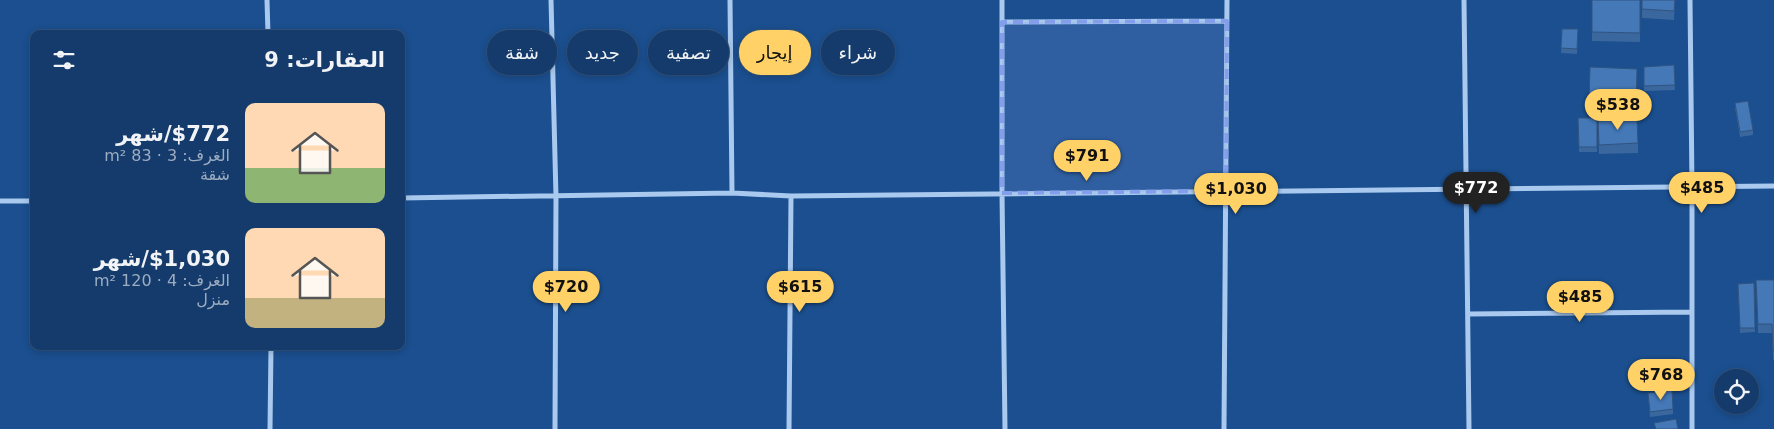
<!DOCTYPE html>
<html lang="ar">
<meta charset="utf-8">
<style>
body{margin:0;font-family:"DejaVu Sans",Cairo,sans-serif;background:#1d4271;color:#f1f3f6;direction:rtl;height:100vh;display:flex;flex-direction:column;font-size:19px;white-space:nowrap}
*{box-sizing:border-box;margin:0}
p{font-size:16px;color:#9dadc1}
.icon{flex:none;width:28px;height:28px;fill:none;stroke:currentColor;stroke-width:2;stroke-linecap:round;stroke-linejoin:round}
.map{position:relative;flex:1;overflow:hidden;direction:ltr}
.panel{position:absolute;left:30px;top:30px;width:375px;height:320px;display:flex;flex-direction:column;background:#143b6b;border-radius:10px;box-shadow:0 2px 8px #0003,0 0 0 1px #33557e;direction:rtl}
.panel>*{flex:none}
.hud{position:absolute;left:420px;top:30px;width:475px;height:45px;direction:rtl;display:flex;gap:10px}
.tools{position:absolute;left:1714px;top:369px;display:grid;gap:10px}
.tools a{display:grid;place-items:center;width:45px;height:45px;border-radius:50%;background:#143b6b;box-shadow:0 2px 8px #0003,0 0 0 1px #33557e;font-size:25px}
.price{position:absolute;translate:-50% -42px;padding:0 11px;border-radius:18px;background:#ffd166;color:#111;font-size:16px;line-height:32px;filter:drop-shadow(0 1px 2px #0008)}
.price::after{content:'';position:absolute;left:50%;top:30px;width:15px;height:11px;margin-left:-8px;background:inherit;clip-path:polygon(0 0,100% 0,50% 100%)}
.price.current{background:#222;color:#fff}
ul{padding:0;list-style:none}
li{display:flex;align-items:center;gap:15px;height:125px;padding:0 20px}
li span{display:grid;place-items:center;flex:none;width:140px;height:100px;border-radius:10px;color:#555}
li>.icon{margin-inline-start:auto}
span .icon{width:60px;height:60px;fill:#fffc;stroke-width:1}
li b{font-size:21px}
h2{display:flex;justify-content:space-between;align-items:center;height:60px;padding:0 20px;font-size:21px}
.tag{padding:0 18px;border-radius:22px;background:#143b6b;box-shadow:0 2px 8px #0003,0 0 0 1px #33557e;font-size:18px;line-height:45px}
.tag.current{background:#ffd166;color:#111}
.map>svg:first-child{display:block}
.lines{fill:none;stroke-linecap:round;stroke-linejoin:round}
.minor{stroke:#a9c9ee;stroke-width:5}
.wall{fill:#3a679d}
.building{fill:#4478b7;stroke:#305480}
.marked{fill:#839eea;fill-opacity:0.2;stroke:#839eea;stroke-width:4;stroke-dasharray:10 6;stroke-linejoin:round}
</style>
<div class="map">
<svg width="1774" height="429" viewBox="0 0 1774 429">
<rect width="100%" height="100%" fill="#1b4f8f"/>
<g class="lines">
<path class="minor" d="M267 0 268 34
M551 0 556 197 555 429
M730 0 732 193
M1002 0V193L1005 429
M1464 0 1469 429
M1690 0 1692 187V429
M1002 22 1227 21
M401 198 732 193 791 196 1774 186
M0 201H34
M1468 314 1692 312
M270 429 271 346
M789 429 791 196
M1224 429 1227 0"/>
</g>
<path class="wall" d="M1592 0H1640V42L1592 41Z
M1675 0 1674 20 1642 18V9Z
M1562 29H1578L1577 54 1561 53Z
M1674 65 1675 90 1644 91V67Z
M1637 69 1636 114 1589 112V103Z
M1735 103 1753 130V135L1740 137 1735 108Z
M1578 118H1597V152H1579Z
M1598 129 1638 143V153L1599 154Z
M1756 280H1774V360H1773L1772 333H1758Z
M1754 283 1755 332 1740 333 1738 284Z
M1648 393 1673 409V414L1650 417Z"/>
<path class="building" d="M1592 0H1640V33L1592 32Z
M1642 0H1675L1674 11 1642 9Z
M1562 29H1578L1577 49 1561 48Z
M1674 65 1675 85 1644 86V67Z
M1590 67 1637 69 1636 105 1589 103Z
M1748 101 1753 130 1740 132 1735 103Z
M1578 118H1597V147H1579Z
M1637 118 1638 143 1599 145 1598 119Z
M1756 280H1774V351H1773L1772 324H1758Z
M1754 283 1755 328H1740L1738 284Z
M1672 390 1673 409 1650 412 1648 393Z
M1676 419 1678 429H1656L1654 423Z"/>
<path class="marked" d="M1227 21 1226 191 1002 193V22Z"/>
</svg>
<div class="tools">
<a><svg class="icon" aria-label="locate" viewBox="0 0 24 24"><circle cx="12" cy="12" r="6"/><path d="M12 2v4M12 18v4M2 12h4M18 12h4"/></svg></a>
</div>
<b class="price" style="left:1618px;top:131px">$538</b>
<b class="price" style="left:1087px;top:182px">$791</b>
<b class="price current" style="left:1476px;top:214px">$772</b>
<b class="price" style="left:1702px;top:214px">$485</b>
<b class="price" style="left:1236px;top:215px">$1,030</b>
<b class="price" style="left:566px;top:313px">$720</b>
<b class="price" style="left:800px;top:313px">$615</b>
<b class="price" style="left:1580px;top:323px">$485</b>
<b class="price" style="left:1661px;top:401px">$768</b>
<div class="hud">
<a class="tag">شراء</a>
<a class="tag current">إيجار</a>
<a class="tag">تصفية</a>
<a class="tag">جديد</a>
<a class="tag">شقة</a>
</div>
<section class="panel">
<h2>العقارات: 9<svg class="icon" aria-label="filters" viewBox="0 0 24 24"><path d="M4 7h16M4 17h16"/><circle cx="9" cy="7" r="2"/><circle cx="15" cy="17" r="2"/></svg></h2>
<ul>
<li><span style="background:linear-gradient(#ffd9b3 65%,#8fb573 0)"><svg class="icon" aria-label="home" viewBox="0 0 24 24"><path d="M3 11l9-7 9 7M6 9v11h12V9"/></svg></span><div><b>$772/شهر</b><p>الغرف: 3 · 83 m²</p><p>شقة</p></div></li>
<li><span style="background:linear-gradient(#ffd9b3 70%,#c2b280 0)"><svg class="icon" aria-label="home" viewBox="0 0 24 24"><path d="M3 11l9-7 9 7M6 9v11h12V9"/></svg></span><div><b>$1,030/شهر</b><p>الغرف: 4 · 120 m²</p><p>منزل</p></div></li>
</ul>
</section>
</div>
